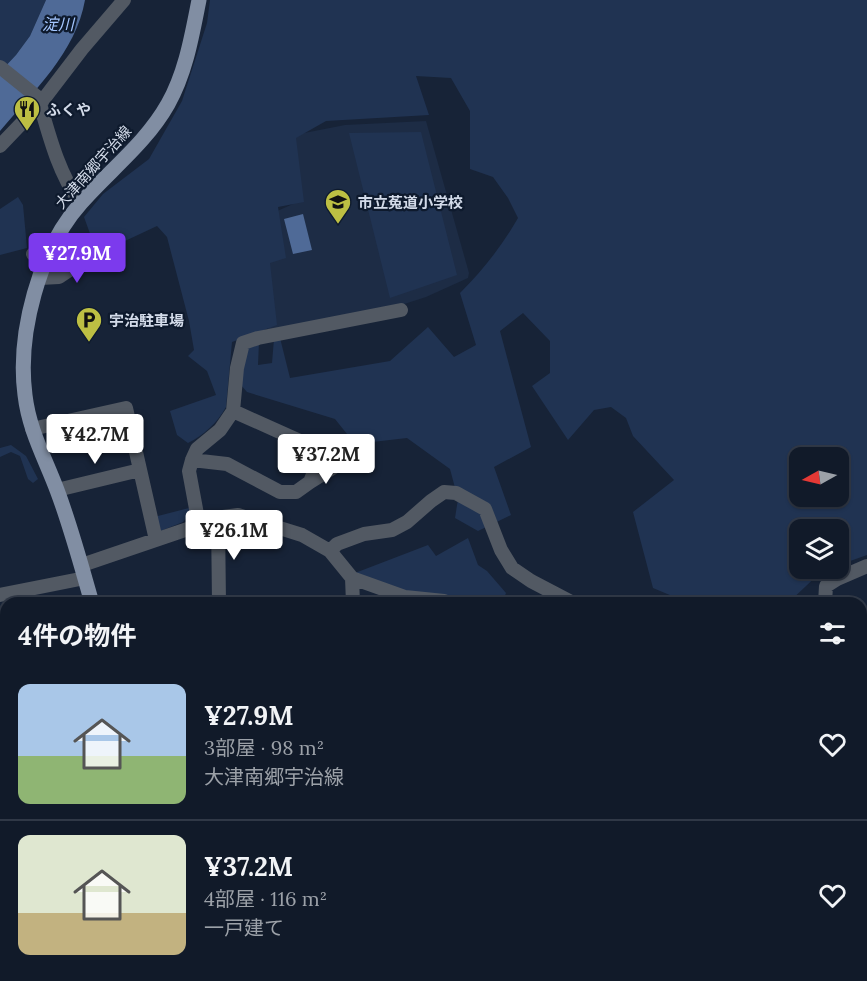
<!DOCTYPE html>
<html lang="ja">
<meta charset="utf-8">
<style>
body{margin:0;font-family:Lora,"Noto Sans JP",serif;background:#1a2331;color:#f1f3f6;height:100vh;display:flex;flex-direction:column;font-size:22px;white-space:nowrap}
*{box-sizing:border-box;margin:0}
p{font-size:20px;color:#9ca1a8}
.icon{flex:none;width:33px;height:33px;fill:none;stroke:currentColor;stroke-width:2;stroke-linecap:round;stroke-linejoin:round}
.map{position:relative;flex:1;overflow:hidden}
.details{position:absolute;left:0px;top:597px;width:867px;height:384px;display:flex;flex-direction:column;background:#111a29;border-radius:18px 18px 0 0;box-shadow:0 2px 4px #0004,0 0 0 2px #303846}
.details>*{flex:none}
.needle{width:39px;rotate:262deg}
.controls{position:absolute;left:789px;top:447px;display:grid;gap:12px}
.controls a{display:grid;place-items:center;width:60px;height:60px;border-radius:12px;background:#111a29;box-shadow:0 2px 4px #0004,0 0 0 2px #303846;font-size:30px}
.price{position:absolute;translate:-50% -51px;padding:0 14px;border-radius:6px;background:#fff;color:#222;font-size:20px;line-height:39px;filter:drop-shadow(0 2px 3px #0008)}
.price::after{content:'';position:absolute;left:50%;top:36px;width:18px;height:14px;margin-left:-9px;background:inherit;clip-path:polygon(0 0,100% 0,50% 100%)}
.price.on{background:#7c3aed;color:#fff}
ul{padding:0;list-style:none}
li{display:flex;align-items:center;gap:18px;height:150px;padding:0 18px}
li+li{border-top:2px solid #303846}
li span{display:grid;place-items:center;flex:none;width:168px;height:120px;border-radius:12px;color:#555}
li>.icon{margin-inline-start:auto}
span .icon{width:72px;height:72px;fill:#fffc;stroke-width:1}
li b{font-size:26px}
h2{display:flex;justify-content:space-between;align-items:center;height:72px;padding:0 18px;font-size:26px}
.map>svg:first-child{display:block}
.built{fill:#1d2c45}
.green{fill:#203352;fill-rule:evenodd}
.water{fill:#4f6a97}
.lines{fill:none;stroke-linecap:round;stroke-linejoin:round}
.minor{stroke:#525963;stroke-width:14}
.major{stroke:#818ea3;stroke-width:15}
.labels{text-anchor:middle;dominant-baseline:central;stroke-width:4.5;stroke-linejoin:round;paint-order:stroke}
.poi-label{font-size:15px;font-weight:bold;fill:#d3dbe9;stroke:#0e1a2d;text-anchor:start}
.street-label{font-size:15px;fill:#d3dbe9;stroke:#0e1a2d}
.water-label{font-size:16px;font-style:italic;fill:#a5c7ff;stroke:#0e1a2d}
</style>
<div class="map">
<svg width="867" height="981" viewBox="0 0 867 981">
<rect width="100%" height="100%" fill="#172337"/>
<path class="built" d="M426 121 469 273 468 278 426 297 395 307 268 330V260L275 212 302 200 289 136 345 125Z"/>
<path class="green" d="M0 0H46L30 36 16 55 0 72Z
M210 0H867V555L839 565 838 530H800V568L828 569 823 570 788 603H689L653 588 633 512 674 480 633 436 626 418 611 407 594 410 568 440 532 386 550 373V341L523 313 500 331 531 447 494 467 511 515 478 531 455 518 458 499 450 469 407 438 355 444 335 419 247 392 240 384 247 347 259 342 258 365 272 363 274 339 280 338 290 378 390 361 428 327 454 357 476 345 460 293C483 270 502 246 518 218L508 198 493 177 470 169V111L451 78 416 76 429 115 326 121 296 138 304 202 278 207 286 258 270 263 277 325 232 342 226 407C218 422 203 436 188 443L177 435 170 411 216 395 207 371 188 356 194 350 189 321 167 237 157 226 125 241 111 253 93 242 84 217 103 194 149 159 182 101 207 23ZM800 458H838V496H800Z
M421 132 457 275 390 298 349 133Z
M18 197 23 205 27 248 0 255V209Z
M11 445 26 456 38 479 33 483 28 479 20 456 11 452 0 457V448Z
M189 508V515L183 522 158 532 154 517Z
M468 538 478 565 487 571 506 593 502 603H454L406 593 355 573 428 545 436 556Z"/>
<path class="water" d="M46 0H85C76 52 33 92 0 131V72L16 55 30 36Z
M303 214 312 250 293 254 284 219Z"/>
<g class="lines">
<path class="minor" d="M0 67 41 100
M40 104C50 139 59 173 80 203
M0 146 40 104 82 49 124 0
M33 254 42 252 48 257
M40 278 59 277 71 269 91 246
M32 429 126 408 156 540
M192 460 227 464 280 492H296L310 482 322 451 233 411
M310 482 334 467 348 462
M57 490 140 470
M218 519 219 603
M199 525 189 471 192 460 197 449 220 430 233 411 237 368 243 343 258 338 401 310
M330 551 337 544 364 534 392 530 407 522 431 501 444 492 456 493 485 509 501 550 512 568 531 581 573 603
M82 565 223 517 238 515 302 535 330 551 352 578 405 597 444 601 449 603
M352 578 353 603
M0 595 85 578
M825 603 826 586 837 579 867 566
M861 684H867
M0 750 5 833
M861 767 867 769
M861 877 864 840
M861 889 867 895
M0 922 2 944
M180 975 181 981
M487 975 491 981
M819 975 823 981
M292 981 295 975
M415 981 424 975
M522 981 540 975"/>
<path class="major" d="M92 603C81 565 71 527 57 490 45 458 29 430 25 395 17 334 39 250 81 203 110 170 146 143 168 104 186 72 192 35 199 0
M0 678 6 677"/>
</g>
<defs>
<g id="restaurant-pin" transform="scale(1.35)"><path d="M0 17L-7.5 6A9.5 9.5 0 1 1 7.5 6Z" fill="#bdbf43" stroke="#0e1a2d"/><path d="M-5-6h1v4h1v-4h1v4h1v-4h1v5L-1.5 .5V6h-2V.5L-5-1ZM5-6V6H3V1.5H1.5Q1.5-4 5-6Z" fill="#111"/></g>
<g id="school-pin" transform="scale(1.35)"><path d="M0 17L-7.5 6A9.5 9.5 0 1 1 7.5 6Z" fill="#bdbf43" stroke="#0e1a2d"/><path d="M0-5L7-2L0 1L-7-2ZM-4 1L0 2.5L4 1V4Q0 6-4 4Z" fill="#111"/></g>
<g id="parking-pin" transform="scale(1.35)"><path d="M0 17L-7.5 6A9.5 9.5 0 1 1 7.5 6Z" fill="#bdbf43" stroke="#0e1a2d"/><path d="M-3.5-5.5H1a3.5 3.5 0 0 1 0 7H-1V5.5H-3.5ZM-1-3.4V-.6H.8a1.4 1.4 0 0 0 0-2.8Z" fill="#111"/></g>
</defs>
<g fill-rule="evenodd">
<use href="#restaurant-pin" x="27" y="109"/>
<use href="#school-pin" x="338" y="202"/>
<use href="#parking-pin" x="89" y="320"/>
</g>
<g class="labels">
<g class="poi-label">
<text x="46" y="109">ふくや</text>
<text x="358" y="202">市立菟道小学校</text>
<text x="109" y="320">宇治駐車場</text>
</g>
<g class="street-label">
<text transform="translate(93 167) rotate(-48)">大津南郷宇治線</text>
</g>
<g class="water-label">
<text x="58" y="24">淀川</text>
</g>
</g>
</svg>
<div class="controls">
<a><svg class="needle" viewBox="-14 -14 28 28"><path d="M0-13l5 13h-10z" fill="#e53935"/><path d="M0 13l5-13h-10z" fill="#9ca1a8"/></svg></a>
<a><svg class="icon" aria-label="layers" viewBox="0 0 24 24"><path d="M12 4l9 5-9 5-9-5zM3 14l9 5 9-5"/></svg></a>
</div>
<b class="price on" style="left:77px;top:284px">¥27.9M</b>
<b class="price" style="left:95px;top:465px">¥42.7M</b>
<b class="price" style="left:326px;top:485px">¥37.2M</b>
<b class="price" style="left:234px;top:561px">¥26.1M</b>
<section class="details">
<h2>4件の物件<svg class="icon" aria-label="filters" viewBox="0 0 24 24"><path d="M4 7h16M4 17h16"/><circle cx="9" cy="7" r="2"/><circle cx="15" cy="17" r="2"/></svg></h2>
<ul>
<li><span style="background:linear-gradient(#a9c7e8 60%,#8fb573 0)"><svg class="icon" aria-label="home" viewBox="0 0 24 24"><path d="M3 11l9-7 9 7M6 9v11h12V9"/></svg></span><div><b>¥27.9M</b><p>3部屋 · 98 m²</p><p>大津南郷宇治線</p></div><svg class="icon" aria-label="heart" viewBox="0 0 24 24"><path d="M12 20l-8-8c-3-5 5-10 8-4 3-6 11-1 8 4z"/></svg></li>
<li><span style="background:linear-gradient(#dfe7d0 65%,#c2b280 0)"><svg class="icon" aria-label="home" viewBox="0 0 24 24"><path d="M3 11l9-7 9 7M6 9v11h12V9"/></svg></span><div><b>¥37.2M</b><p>4部屋 · 116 m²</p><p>一戸建て</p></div><svg class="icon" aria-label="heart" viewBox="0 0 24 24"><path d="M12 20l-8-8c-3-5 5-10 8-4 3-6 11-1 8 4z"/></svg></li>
</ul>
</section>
</div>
